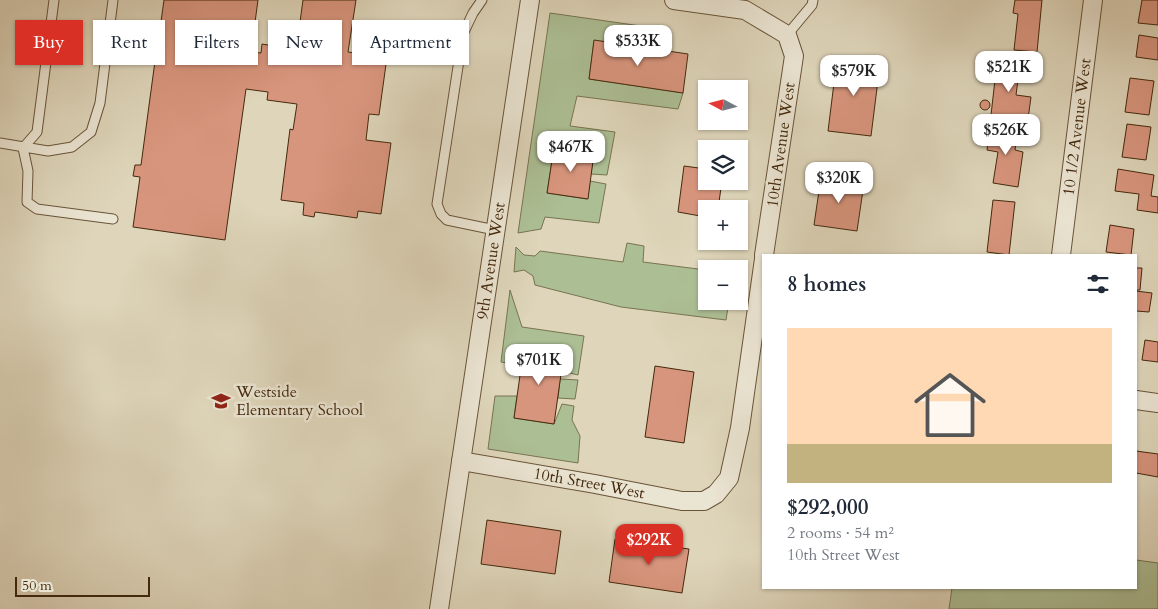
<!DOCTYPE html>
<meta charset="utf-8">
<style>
body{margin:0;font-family:Cardo,serif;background:#f6f6f7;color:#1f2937;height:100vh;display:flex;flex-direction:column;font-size:19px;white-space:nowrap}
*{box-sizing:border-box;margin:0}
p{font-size:16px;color:#747a83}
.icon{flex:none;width:28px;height:28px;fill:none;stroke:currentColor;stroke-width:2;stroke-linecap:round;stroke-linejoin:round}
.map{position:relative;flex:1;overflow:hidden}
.side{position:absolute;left:762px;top:254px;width:375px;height:335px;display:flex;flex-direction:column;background:#fff;border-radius:0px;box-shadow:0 1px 4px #0004}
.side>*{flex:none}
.hud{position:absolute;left:15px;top:20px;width:475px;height:45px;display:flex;gap:10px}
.needle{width:32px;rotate:277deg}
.controls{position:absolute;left:698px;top:80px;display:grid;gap:10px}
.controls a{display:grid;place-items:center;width:50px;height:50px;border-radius:0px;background:#fff;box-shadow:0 1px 4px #0004;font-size:25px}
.scale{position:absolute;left:15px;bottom:12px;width:135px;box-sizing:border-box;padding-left:5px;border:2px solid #44290c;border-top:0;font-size:14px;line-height:18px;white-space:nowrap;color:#44290c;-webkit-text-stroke:4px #eae4d2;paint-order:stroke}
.price{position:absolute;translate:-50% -42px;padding:0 11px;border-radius:10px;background:#fff;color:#222;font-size:16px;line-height:32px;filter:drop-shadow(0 1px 2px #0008)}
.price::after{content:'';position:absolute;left:50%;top:30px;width:15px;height:11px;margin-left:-8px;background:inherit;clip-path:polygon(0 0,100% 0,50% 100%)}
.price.selected{background:#d93025;color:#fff}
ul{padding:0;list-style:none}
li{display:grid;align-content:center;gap:10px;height:265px;padding:0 25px}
li span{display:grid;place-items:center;height:155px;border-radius:0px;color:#555}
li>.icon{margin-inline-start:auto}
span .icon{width:90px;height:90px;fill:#fffc;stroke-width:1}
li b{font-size:21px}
h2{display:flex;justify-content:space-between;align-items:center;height:60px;padding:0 25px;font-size:21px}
.chip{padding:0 18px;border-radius:0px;background:#fff;box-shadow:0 1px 4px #0004;font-size:18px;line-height:45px}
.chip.selected{background:#d93025;color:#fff}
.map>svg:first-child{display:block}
.green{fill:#acbe94;stroke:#787450}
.building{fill:#d8957d;stroke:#44290c}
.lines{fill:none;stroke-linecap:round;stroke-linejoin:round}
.lane-casing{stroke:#6a5438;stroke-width:11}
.street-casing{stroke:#6a5438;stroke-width:20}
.lane{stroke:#eae4d2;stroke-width:9}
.street{stroke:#eae4d2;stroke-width:18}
.labels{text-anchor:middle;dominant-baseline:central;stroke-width:5;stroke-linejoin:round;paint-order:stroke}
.street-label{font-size:16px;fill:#44290c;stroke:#eae4d2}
.poi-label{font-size:16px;fill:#44290c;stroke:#eae4d2;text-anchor:start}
</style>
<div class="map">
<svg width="1158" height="609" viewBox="0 0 1158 609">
<rect width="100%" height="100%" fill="#ded5ba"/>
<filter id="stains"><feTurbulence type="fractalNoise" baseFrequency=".004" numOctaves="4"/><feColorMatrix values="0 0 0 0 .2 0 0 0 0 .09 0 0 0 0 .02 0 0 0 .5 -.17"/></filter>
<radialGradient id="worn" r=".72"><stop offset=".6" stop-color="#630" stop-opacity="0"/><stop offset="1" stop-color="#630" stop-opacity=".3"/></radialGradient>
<path class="green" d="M550 13 641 26 636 47 594 41 589 79 683 93 678 109 577 96 570 126 615 132 607 175 591 174 594 153 554 147 547 193 587 199 590 181 606 184 599 223 545 217 541 229 518 233Z
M627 243 644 246 643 262 706 270V301H729L726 320 621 307 535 285 533 276 524 270 514 272 516 247 524 255 535 256 540 251 623 262Z
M510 290 522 327 584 336 578 375 562 371 564 353 524 347 521 365 501 362Z
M560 379 578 380 575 399 558 398Z
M495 396H517L514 418 554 424 562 404 574 406 572 420 580 436 578 463 488 449Z
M1136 560 1158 563V609H949L952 588H1136Z"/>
<path class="building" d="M164 0H258L251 52 261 53 262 44 274 46 276 32 287 34 289 21 300 22 303 0H356L348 52 387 57 379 115 369 114 366 140 391 143 381 214 358 211 357 218 315 212 314 217 303 215 304 203 281 200 290 129 293 130 297 104 267 100 268 92 246 89 225 240 133 227 140 177 133 176 135 165H141L155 61 145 60 147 48 157 50Z
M1015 0H1042L1037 52 1014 50 1018 14 1013 13Z
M1142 0H1158V25L1138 23Z
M1139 35 1158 38V60L1136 57Z
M594 40 688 54 683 93 589 79Z
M837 59 880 64 871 136 828 131Z
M997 62 1020 64 1016 95 1031 97 1028 119 991 115Z
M1130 78 1154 81 1149 115 1125 112Z
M980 105a5 5 0 1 1 10 0a5 5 0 1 1-10 0Z
M1127 124 1151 127 1146 160 1122 157Z
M990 126 1018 130 1015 150 1023 152 1018 187 993 183 998 152 987 150Z
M554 147 594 153 588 199 547 193Z
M684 166 706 169V181H722L718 209H706V217L678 212Z
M1118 169 1154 175 1151 196 1158 197V213L1137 210 1139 194 1115 191Z
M821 177 864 183 857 231 814 225Z
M993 200 1015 202 1009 255 987 252Z
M1110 225 1134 229 1131 255 1106 252Z
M1136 268H1142L1140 290H1136Z
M1136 291 1152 293 1149 312 1136 311Z
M1145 340 1158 342V362L1142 360Z
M524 347 564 353 554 424 514 418Z
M655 366 694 372 684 443 645 437Z
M1136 451 1158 454V477L1136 473Z
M487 520 561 531 555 574 481 564Z
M615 539 689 549 682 593 609 582Z"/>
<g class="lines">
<g class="lane-casing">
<path id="lane" d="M482 0 473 13 463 34 437 204 441 214 447 220 495 230
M787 35 812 5 813 0
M0 143 48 151 72 147 91 132 100 103 113 0
M23 148 37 132 54 0
M23 148 28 171 27 202 37 209 113 219"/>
</g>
<g class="street-casing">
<g id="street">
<path d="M674 0 745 10 787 35 794 56 764 255"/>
<path id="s1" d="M1061 255 1093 0"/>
<path d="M1136 400 1158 403"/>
<path id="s2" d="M461 461 595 484 682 501H704L716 494 729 478 740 428 764 259"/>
<path id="s3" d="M439 609 530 0"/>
</g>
</g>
<use href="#lane" class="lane"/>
<use href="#street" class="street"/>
</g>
<defs>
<g id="school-bare" transform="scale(1.5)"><path d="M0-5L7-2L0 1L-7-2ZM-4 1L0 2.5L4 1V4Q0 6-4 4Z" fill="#8f2418" stroke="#eae4d2" stroke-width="2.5" paint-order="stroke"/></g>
</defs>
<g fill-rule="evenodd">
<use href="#school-bare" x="221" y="401"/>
</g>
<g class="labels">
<g class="street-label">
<text stroke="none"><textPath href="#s1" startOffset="129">10 1/2 Avenue West</textPath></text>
<text transform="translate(781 145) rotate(-82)">10th Avenue West</text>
<text stroke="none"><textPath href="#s3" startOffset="352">9th Avenue West</textPath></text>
<text stroke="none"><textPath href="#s2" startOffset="130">10th Street West</textPath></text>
</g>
<g class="poi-label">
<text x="236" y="392">Westside<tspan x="236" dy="18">Elementary School</tspan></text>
</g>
</g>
<rect width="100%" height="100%" filter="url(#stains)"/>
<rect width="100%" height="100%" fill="url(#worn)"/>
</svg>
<div class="controls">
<a><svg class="needle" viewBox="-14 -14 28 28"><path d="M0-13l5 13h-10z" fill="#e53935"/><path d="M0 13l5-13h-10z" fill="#747a83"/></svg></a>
<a><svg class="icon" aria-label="layers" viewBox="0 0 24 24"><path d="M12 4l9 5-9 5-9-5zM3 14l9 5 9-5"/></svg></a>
<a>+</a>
<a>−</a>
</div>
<div class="scale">50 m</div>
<b class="price" style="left:638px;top:67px">$533K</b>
<b class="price" style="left:1009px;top:93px">$521K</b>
<b class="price" style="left:854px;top:97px">$579K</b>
<b class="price" style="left:1006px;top:156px">$526K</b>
<b class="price" style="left:571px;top:173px">$467K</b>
<b class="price" style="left:839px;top:204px">$320K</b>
<b class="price" style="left:539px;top:386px">$701K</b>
<b class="price selected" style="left:649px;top:566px">$292K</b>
<div class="hud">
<a class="chip selected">Buy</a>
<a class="chip">Rent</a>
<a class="chip">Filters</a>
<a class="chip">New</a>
<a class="chip">Apartment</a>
</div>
<section class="side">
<h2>8 homes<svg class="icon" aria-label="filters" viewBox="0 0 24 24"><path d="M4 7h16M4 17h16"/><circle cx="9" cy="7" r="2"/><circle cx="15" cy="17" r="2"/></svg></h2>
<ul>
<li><span style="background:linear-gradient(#ffd9b3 75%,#c2b280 0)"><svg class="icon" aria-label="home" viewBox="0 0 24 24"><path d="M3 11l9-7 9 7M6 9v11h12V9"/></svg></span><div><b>$292,000</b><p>2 rooms · 54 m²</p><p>10th Street West</p></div></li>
</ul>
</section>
</div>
